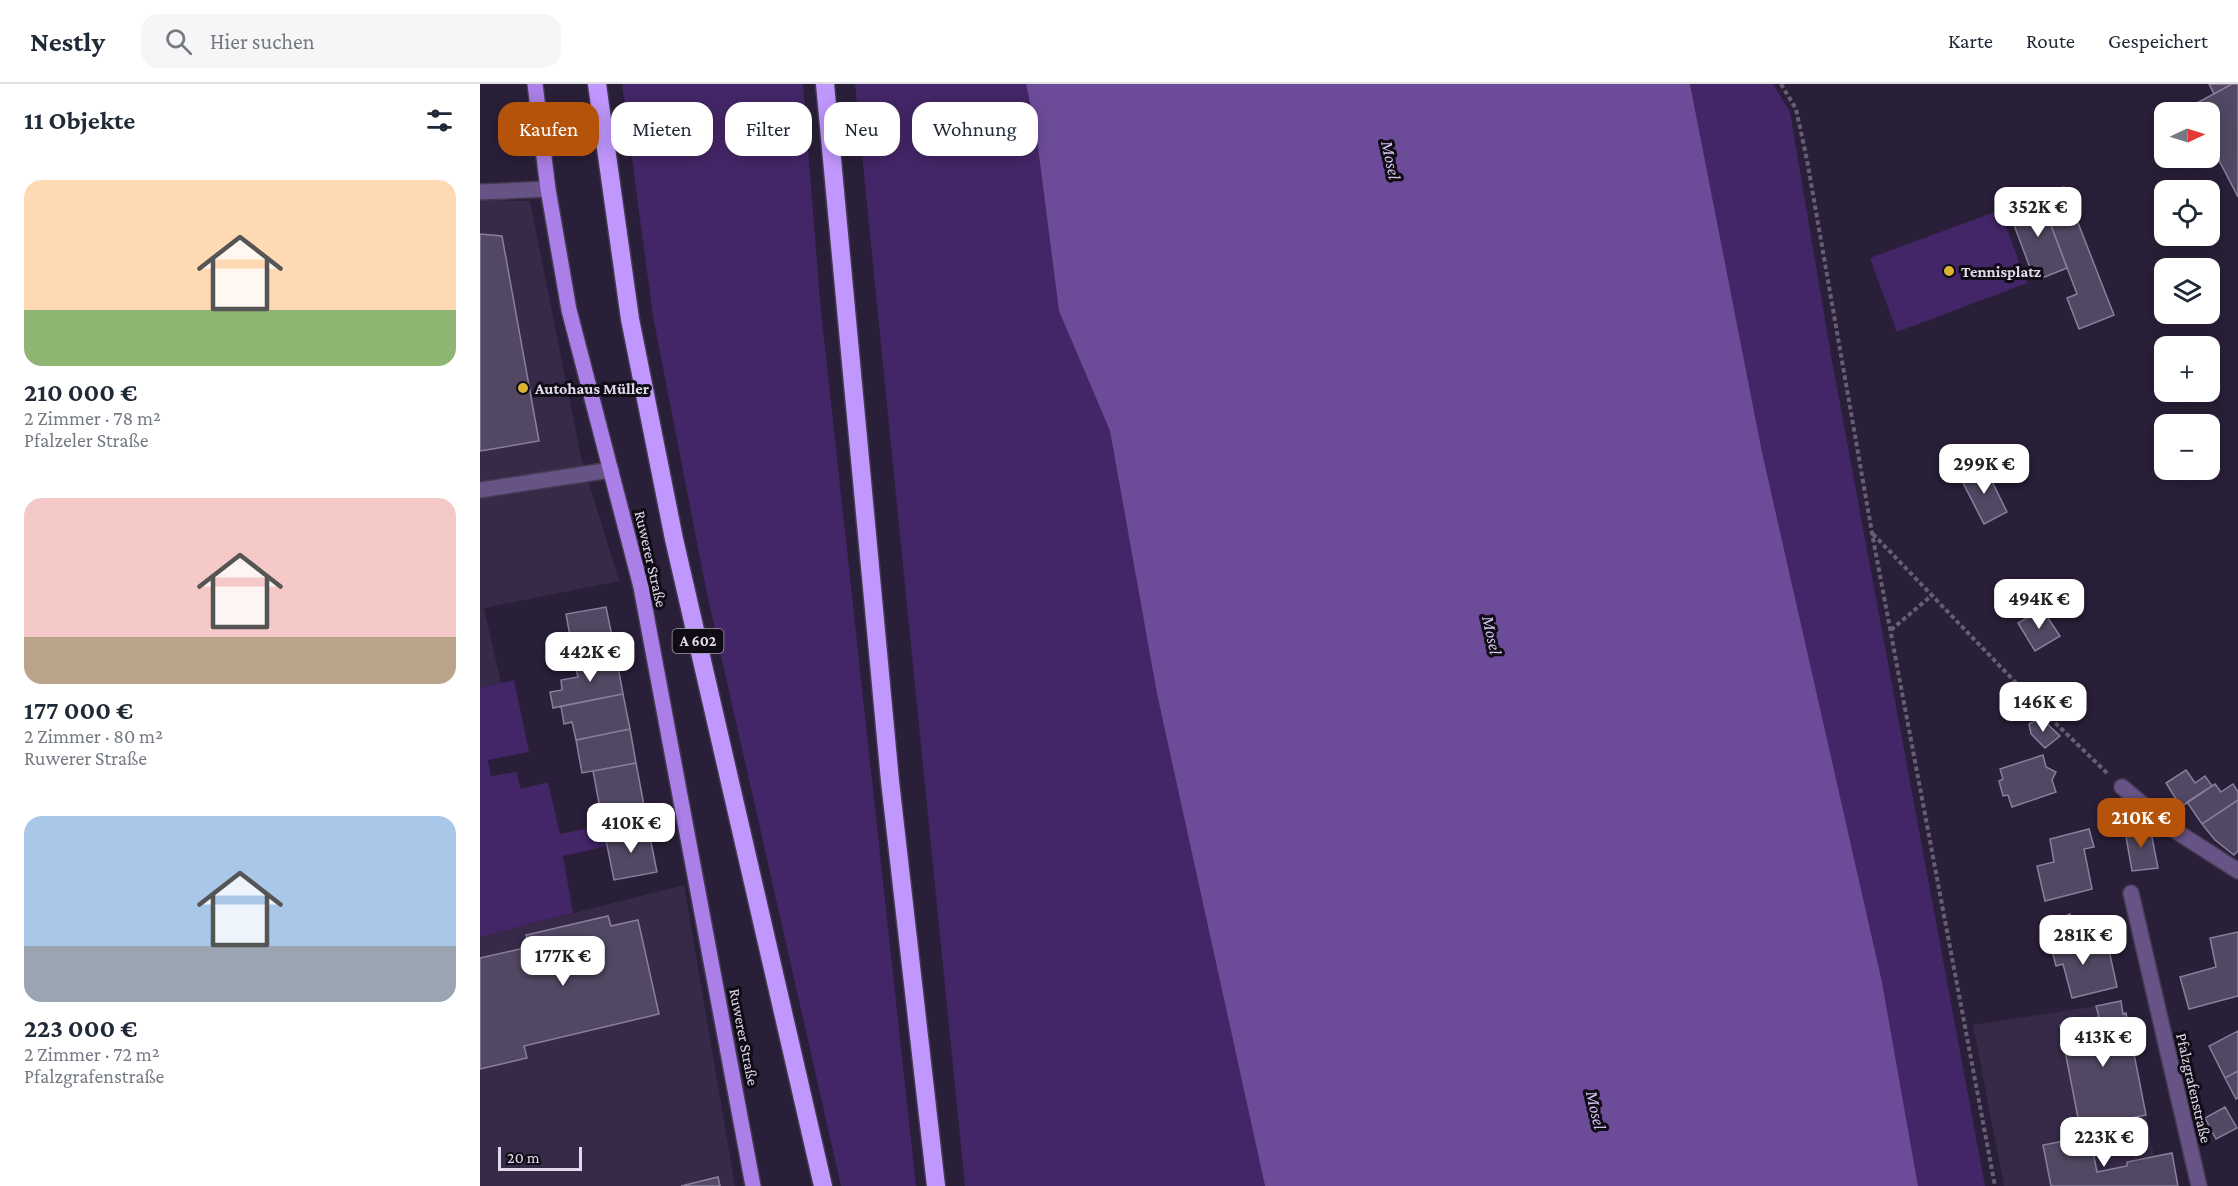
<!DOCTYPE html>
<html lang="de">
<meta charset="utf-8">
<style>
body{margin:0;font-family:"Crimson Pro",serif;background:#f6f6f7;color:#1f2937;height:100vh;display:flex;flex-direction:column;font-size:22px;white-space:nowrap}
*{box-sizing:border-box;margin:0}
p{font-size:20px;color:#747a83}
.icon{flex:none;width:33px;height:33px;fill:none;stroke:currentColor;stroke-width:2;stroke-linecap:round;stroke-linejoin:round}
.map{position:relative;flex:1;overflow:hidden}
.panel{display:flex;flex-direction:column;background:#fff;width:480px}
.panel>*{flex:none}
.top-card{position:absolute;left:18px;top:18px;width:570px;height:54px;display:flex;gap:12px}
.needle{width:39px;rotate:86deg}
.buttons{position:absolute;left:1674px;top:18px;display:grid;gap:12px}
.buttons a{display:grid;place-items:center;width:66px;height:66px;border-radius:12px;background:#fff;box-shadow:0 3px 15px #0003;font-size:30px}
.scale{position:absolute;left:18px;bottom:15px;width:84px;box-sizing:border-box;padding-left:6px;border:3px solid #e0daeb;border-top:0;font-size:16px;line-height:21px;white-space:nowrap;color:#e0daeb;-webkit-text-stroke:4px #100c16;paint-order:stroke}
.price{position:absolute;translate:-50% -51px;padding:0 14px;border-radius:12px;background:#fff;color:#222;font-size:20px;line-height:39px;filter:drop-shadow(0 2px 3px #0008)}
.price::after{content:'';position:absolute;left:50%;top:36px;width:18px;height:14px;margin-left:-9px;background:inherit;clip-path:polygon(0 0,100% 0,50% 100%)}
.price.on{background:#b45309;color:#fff}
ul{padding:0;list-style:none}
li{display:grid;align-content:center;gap:12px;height:318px;padding:0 24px}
li span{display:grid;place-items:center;height:186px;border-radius:18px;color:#555}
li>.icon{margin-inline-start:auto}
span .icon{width:108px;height:108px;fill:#fffc;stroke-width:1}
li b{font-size:26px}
h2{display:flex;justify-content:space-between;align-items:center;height:72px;padding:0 24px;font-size:26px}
.chip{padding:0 21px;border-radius:18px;background:#fff;box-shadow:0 3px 15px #0003;font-size:21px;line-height:54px}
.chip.on{background:#b45309;color:#fff}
header{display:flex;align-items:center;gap:36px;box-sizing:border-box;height:84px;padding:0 30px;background:#fff;border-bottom:2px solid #e0e1e3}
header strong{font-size:28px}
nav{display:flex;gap:33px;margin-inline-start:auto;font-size:21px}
.search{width:420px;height:54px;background:#f6f6f7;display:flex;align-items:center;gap:15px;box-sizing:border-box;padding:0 21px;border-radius:18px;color:#747a83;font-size:22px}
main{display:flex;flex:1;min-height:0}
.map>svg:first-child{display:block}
.built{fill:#362a48}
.green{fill:#432667}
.water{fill:#6c4c99}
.building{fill:#524863;stroke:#897f9c;stroke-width:1.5}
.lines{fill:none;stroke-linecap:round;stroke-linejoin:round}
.minor-casing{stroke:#433951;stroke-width:18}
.major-casing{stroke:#433951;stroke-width:18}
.highway-casing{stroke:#433951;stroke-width:21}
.path{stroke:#675e74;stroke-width:4;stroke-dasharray:4.5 3;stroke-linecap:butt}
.minor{stroke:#675386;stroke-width:15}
.major{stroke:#aa7fe7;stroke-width:15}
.highway{stroke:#c097fc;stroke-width:18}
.poi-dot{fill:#d9b334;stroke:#100c16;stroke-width:2}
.labels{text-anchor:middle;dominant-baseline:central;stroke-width:6;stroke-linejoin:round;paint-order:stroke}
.shield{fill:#100c16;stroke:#a29cab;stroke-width:1.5}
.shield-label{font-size:15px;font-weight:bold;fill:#e0daeb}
.poi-label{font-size:16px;font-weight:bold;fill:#e0daeb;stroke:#100c16;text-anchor:start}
.street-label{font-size:16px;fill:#e0daeb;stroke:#100c16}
.water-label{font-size:18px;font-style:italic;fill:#d4c5f0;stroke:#100c16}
</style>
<header>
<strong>Nestly</strong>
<div class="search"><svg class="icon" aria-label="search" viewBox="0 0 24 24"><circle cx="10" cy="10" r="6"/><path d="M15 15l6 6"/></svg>Hier suchen</div>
<nav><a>Karte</a><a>Route</a><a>Gespeichert</a></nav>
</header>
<main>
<section class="panel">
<h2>11 Objekte<svg class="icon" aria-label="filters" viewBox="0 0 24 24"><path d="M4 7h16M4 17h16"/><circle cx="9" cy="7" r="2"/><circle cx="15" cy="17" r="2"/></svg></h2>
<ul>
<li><span style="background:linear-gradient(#ffd9b3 70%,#8fb573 0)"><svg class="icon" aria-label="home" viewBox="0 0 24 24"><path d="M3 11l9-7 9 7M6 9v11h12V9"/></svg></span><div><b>210 000 €</b><p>2 Zimmer · 78 m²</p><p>Pfalzeler Straße</p></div></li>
<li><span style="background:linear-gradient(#f6c9c9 75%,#b9a48a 0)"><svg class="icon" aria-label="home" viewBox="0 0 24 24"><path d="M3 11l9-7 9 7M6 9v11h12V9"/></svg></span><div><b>177 000 €</b><p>2 Zimmer · 80 m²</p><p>Ruwerer Straße</p></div></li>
<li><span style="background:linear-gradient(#a9c7e8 70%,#9aa5b1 0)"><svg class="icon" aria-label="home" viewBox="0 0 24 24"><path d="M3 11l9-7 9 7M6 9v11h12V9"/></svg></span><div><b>223 000 €</b><p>2 Zimmer · 72 m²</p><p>Pfalzgrafenstraße</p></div></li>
</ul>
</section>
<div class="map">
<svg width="1758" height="1102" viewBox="0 0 1758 1102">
<rect width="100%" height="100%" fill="#291f38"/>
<path class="built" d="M0 116 50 117 101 373 139 497 4 524 21 599 0 604Z
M204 801 255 1102H0V853Z
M1616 922 1646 929 1674 1072 1692 1069 1698 1102H1524L1493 941Z"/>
<path class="green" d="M142 0H323L340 217 436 1102H361L227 510 173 232Z
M375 0H546L556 48 579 227 630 347 677 610 785 1102H485Z
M1210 0H1293L1310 28 1352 277 1505 1102H1438L1402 898 1282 368Z
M1520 126 1547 199 1417 248 1390 174Z
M34 596 49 668 8 676 11 692 36 688 41 705 68 698 80 750 123 741 127 762 83 772 93 829 0 853V604Z"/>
<path class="water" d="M546 0H1210L1282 368 1402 898 1438 1102H785L677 610 630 347 579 227 556 48Z"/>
<path class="building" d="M1729 0H1752L1734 10Z
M1752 0H1758V113L1730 59V28H1717L1713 21Z
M1584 103 1634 231 1599 245 1587 214 1597 210 1560 112Z
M1560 112 1587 184 1562 194 1560 189H1552L1534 141 1539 135 1533 121Z
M0 150 22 152 59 357 0 367Z
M1505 383 1527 428 1504 440 1481 395Z
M126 523 136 572 95 580 86 530Z
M1562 525 1580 552 1555 567 1538 539Z
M136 572 143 610 73 624 70 608 82 606 81 596 98 593 95 580Z
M143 610 150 645 96 656 92 638 84 640 81 622Z
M1561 634 1580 652 1565 664 1551 650 1549 640Z
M150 645 156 679 102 689 96 656Z
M1563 671 1566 683 1576 688 1572 696 1576 708 1532 723 1528 711 1523 712 1519 697 1523 695 1520 685Z
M156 679 168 743 125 751 113 687Z
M1706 686 1715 699 1725 692 1732 702 1701 723 1686 699Z
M1735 700 1741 708 1753 700 1758 708V716L1722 740 1707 718Z
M1758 716V767L1754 771 1735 756 1722 740Z
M168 743 177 788 134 796 125 751Z
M1670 743 1678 784 1652 787 1645 747Z
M1609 745 1614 763 1604 765 1612 805 1565 817 1557 782 1574 778 1570 755Z
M1590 830 1596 847 1569 854 1565 841Z
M128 832 131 842 158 836 179 930 44 962 47 974 0 985V874L49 863 46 851Z
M1596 847 1601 867H1608L1611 870 1629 866 1637 903 1592 914 1583 880 1576 882 1569 854Z
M1758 848V912L1709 925 1700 893 1736 883 1730 854Z
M1641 917 1643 930 1646 929 1666 1031 1600 1044 1580 941 1619 933 1616 922Z
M1758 947V987L1745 994 1729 962Z
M1758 987V1014L1756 1015 1745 994Z
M1745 1023 1757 1044 1736 1055 1725 1034Z
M1610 1052 1617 1088 1647 1082V1078L1692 1069 1698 1102H1571L1563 1061Z
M238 1093 240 1102H201Z"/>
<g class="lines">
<g class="minor-casing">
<path id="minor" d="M0 108 68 105
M0 406 131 386
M1642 703 1691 744 1758 787
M1651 809 1719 1102"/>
</g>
<g class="major-casing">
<path id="major" d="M55 0 68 105 89 226 161 503 273 1102"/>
</g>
<g class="highway-casing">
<path id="highway" d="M117 0 150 235 194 455 343 1102
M345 0 410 697 456 1102"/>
</g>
<path class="path" d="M1301 0 1316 25 1327 76 1392 449 1515 1102
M1393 450 1564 628 1627 689
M1411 546 1451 512"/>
<use href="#minor" class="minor"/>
<use href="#major" class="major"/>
<use href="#highway" class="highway"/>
</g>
<g class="poi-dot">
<circle cx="1469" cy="187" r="6"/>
<circle cx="43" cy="304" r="6"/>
</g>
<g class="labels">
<rect class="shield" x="192.5" y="545" width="51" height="24" rx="4.5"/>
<g class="shield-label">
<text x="218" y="557">A 602</text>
</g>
<g class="poi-label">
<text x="1481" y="187">Tennisplatz</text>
<text x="55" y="304">Autohaus Müller</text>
</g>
<g class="street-label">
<text transform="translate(171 475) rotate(77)">Ruwerer Straße</text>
<text transform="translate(264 953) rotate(79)">Ruwerer Straße</text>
<text transform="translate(1714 1004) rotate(77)">Pfalzgrafenstraße</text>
</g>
<g class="water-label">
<text transform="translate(911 76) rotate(78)">Mosel</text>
<text transform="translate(1012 551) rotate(78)">Mosel</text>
<text transform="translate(1116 1026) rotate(77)">Mosel</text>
</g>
</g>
</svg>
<div class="buttons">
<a><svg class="needle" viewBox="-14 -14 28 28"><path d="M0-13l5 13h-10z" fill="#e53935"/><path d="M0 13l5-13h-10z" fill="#747a83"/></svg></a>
<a><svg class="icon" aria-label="locate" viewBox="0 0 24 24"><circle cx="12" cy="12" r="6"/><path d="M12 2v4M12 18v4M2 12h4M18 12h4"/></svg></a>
<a><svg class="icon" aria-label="layers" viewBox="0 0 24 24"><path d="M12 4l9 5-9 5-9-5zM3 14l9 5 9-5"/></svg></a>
<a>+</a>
<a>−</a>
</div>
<div class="scale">20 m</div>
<b class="price" style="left:1558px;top:154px">352K €</b>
<b class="price" style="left:1504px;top:411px">299K €</b>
<b class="price" style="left:1559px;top:546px">494K €</b>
<b class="price" style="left:110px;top:599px">442K €</b>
<b class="price" style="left:1563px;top:649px">146K €</b>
<b class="price on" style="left:1661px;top:765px">210K €</b>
<b class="price" style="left:151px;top:770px">410K €</b>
<b class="price" style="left:1603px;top:882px">281K €</b>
<b class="price" style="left:83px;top:903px">177K €</b>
<b class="price" style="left:1623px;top:984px">413K €</b>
<b class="price" style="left:1624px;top:1084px">223K €</b>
<div class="top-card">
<a class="chip on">Kaufen</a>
<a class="chip">Mieten</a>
<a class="chip">Filter</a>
<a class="chip">Neu</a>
<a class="chip">Wohnung</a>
</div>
</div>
</main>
